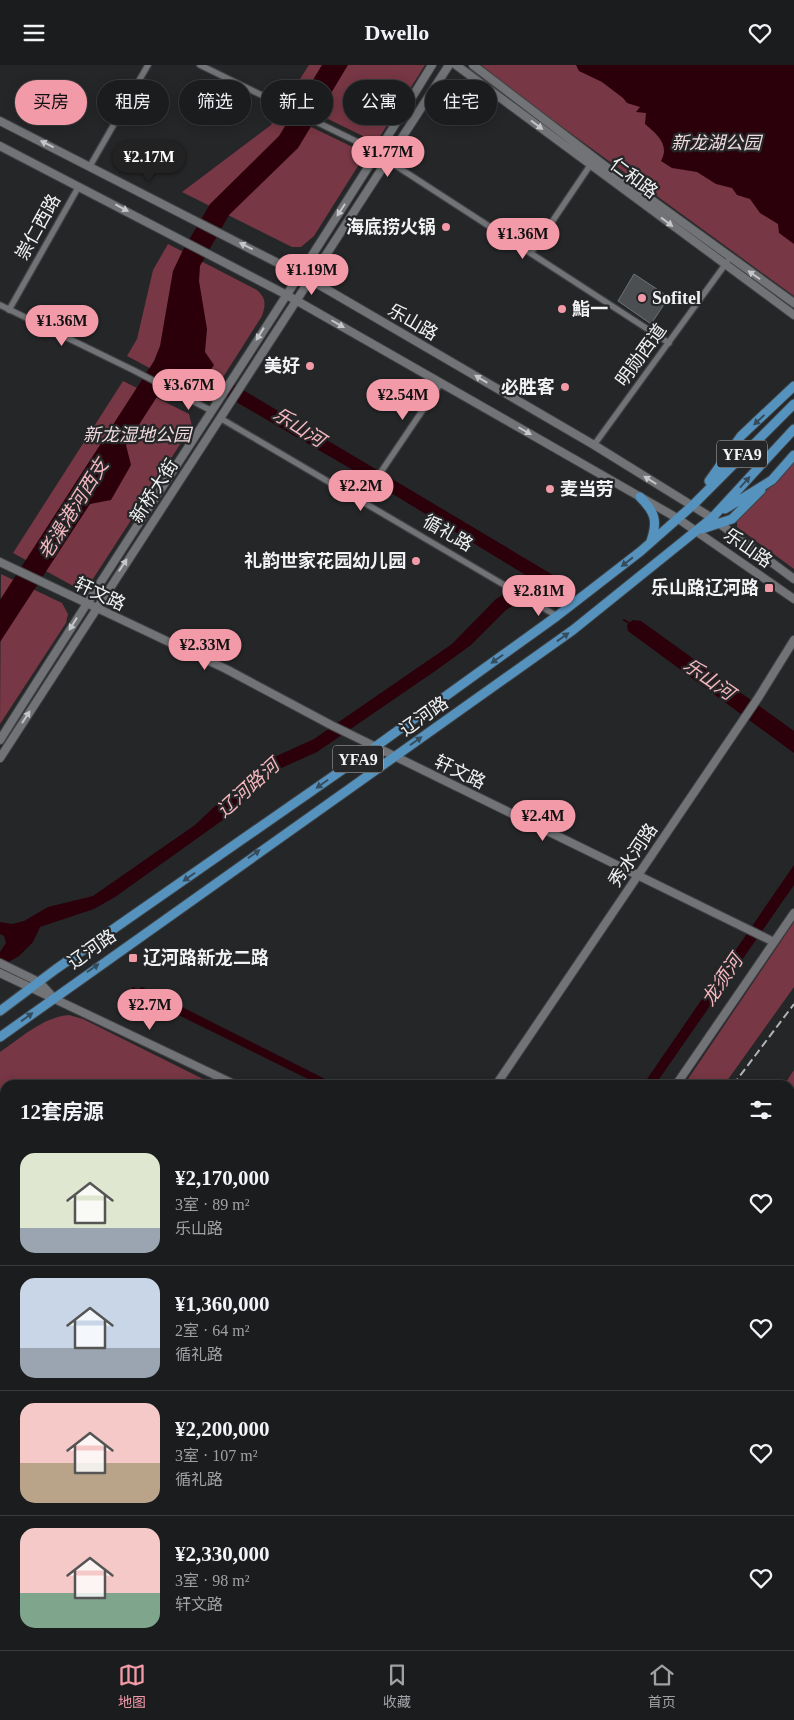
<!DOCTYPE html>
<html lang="zh">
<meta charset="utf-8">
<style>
body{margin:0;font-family:"Times New Roman","Noto Sans SC",serif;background:#242527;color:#f1f3f6;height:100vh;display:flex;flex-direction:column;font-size:19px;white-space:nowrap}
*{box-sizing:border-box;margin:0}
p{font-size:16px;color:#a0a1a4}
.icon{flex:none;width:28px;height:28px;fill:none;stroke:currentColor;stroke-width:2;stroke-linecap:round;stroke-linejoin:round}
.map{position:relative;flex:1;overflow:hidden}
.drawer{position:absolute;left:0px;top:1015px;width:795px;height:570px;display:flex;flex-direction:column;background:#1b1c1e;border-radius:15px 15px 0 0;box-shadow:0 2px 12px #0003,0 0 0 1px #393a3c}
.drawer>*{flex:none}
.top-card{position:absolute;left:15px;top:15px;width:500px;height:45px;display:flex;gap:10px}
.price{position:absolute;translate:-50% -42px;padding:0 11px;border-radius:18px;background:#f39aa8;color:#111;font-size:16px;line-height:32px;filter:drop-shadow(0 1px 2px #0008)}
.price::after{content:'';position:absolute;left:50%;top:30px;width:15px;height:11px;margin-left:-8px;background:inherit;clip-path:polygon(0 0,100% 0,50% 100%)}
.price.selected{background:#222;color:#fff}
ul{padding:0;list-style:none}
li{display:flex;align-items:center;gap:15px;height:125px;padding:0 20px}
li+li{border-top:1px solid #393a3c}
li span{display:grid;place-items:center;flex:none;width:140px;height:100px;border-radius:15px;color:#555}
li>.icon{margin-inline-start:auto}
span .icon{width:60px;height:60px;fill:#fffc;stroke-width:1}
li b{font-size:21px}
h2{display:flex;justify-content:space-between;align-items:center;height:60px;padding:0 20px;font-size:21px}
.chip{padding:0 18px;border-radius:22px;background:#1b1c1e;box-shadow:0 2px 12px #0003,0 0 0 1px #393a3c;font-size:18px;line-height:45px}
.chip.selected{background:#f39aa8;color:#111}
header{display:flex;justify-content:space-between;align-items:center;height:65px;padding:0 20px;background:#1b1c1e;font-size:22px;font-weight:600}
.dock{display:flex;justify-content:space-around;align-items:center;height:70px;border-top:1px solid #393a3c;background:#1b1c1e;font-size:14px;color:#a0a1a4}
.dock a{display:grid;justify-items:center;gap:2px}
.dock .selected{color:#f39aa8}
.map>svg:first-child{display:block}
.green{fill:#773744}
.water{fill:#2b000b}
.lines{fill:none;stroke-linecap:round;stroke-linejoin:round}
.stream{stroke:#2b000b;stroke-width:2}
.building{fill:#4c4f51;stroke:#6f7274}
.street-casing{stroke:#3f4143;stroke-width:8}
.secondary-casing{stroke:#3f4143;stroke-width:10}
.primary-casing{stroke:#3f4143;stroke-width:11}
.highway-casing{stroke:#3f4143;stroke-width:12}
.street{stroke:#717376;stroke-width:5.5}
.secondary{stroke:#717376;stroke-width:8}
.primary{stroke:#5592be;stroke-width:9}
.highway{stroke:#43a6ee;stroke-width:10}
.rail{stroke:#b2b4b5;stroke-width:2;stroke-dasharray:8 4;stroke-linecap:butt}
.oneway{fill:#c4c6c7}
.oneway2{fill:#354c5c}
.poi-dot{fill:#f39aa8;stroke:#242628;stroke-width:2}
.labels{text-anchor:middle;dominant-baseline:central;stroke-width:4.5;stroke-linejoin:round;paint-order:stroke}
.shield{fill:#242628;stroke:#b3b5b6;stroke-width:1}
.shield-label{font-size:16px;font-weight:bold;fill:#f0f2f3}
.park-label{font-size:18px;font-style:italic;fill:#f0dadd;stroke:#242628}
.street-label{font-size:18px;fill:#f0f2f3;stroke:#242628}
.poi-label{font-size:18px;font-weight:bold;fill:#f0f2f3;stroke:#242628;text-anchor:end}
.water-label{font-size:19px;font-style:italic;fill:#f6b7bf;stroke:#242628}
</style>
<header><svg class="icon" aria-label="menu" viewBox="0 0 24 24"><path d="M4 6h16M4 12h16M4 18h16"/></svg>Dwello<svg class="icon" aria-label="heart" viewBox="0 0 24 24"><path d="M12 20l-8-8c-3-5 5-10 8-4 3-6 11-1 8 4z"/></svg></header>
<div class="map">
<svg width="794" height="1585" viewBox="0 0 794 1585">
<rect width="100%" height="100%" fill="#242628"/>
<path class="green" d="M309 0H425L379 73 369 74 287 34Z
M481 0H794V231L521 32Z
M278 46 361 86 363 93 314 171 301 182H292L182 127 271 60Z
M168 179 257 225C266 233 266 239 262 251L211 331 200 330 127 291 137 274 153 205Z
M123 316 189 349 192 361 91 517 84 523 75 522 13 488Z
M794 397V504L737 462V456Z
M1 509 62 538 68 549 66 558 0 659Z
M794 857V922L724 1020H684Z
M69 950 83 954 215 1020H5V1242L0 1238V987C21 973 43 952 69 950Z
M794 1005V1135L790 1140V1020H784Z
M794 1514V1585H728L732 1580H790V1518Z
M0 1569H5V1580H58L67 1585H38L27 1581 0 1582Z
M211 1580H262L274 1585H210Z
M544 1580H657L651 1585H541Z"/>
<path class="water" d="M322 0H348L298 83 229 150 200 201 199 216 207 264 205 287 214 300 199 322 179 310 169 313 126 380 131 400 111 435 90 439 0 577V535L154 296 160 281 173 206 182 187 210 139 279 71Z
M576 0H794V179L779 168 778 159 760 148 750 134 737 130 732 123 716 119 697 107 672 103 661 96C670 80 657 69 645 59L646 48 636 47 640 42 627 38 623 33 602 17 579 6Z
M213 307 563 516 528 531 506 545 471 580 438 604 317 687 277 705 259 718 234 747 115 832 94 844 40 862 33 877 19 891 0 902V887L6 878 4 871 0 869V857L12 859 24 856 48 842 93 831 195 760 251 707 268 695 314 674 452 579 496 534 528 516 524 509 365 412 214 324 212 327 204 322Z
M633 555 641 556 794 666V688L628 566 627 560Z
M794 800V820L655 1020H643Z
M142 922 337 1020H320L134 928Z"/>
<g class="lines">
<path class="stream" d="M624 555 631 559
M133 923 140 927"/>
</g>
<path class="building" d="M634 209 669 232 651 259 618 236Z"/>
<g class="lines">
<g class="street-casing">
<path id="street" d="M200 0 378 87
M387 95 669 278
M90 101 148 0
M531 188 591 99
M0 240 133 305 212 346
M9 245 79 121
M220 353 557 551
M594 380 727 197
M362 435 441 318"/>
</g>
<g class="secondary-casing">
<path id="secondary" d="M456 0 794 250
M473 0 609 104 794 238
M0 56 309 214 594 380 712 453 794 514
M0 81 285 229 525 366 677 453 794 534
M0 497 226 604 331 660 774 877
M0 675C142 449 292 228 432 0
M0 693 449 0
M0 898 39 917 52 931
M0 908 236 1020
M496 1020 758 633 794 575
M676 1020 794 848
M293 1585 297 1580"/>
</g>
<g class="primary-casing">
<path id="primary" d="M709 416 741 371 794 321
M640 432C655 447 658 456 651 476
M725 444 772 415 794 390
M702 464 732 454 761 425
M0 946 56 904 375 682 557 551 641 486 692 441 794 339
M0 972 573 565 712 453 794 364"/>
</g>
<g class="highway-casing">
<path id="highway" d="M790 1478 794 1475
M790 1503 794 1499
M674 1585 680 1580
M700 1585 706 1580"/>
</g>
<use href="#street" class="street"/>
<use href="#secondary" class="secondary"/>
<use href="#primary" class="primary"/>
<use href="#highway" class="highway"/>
<path class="rail" d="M733 1020 794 939
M321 1585 325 1580"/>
</g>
<defs><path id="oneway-solid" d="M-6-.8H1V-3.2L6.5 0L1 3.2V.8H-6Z" transform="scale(1.25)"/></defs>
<g class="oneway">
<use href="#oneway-solid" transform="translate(537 60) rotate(37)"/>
<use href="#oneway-solid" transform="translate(47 79) rotate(-154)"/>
<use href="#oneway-solid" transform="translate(122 143) rotate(28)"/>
<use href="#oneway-solid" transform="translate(341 145) rotate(123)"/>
<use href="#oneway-solid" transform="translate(667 157) rotate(37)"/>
<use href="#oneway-solid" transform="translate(246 181) rotate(-153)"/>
<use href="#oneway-solid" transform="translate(754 210) rotate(-145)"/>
<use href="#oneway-solid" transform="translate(338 259) rotate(30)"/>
<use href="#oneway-solid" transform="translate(260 269) rotate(122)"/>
<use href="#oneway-solid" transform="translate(481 314) rotate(-149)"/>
<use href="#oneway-solid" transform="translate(525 366) rotate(30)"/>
<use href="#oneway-solid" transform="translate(650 415) rotate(-148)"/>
<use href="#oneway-solid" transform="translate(123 500) rotate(-57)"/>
<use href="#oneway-solid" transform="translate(73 559) rotate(122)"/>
<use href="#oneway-solid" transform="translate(26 652) rotate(-57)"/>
</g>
<g class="oneway2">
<use href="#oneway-solid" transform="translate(759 355) rotate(137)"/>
<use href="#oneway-solid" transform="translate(745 417) rotate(-48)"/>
<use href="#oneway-solid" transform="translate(627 497) rotate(142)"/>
<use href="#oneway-solid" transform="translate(563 572) rotate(-36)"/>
<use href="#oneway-solid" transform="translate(497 594) rotate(145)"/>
<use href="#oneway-solid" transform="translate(416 676) rotate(-35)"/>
<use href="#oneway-solid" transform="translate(322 719) rotate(145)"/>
<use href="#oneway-solid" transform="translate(254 789) rotate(-35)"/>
<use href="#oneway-solid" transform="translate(189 812) rotate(145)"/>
<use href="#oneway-solid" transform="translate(93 903) rotate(-35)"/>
<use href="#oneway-solid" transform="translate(27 952) rotate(-36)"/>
</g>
<g class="poi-dot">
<circle cx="446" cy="162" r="5"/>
<circle cx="642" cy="233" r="5"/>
<circle cx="562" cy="244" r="5"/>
<circle cx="310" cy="301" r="5"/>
<circle cx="565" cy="322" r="5"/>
<circle cx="550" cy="424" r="5"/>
<circle cx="416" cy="496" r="5"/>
<rect x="764" y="518" width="10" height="10" rx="2.5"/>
<rect x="128" y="888" width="10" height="10" rx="2.5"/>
</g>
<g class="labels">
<g class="shield">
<rect x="717" y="375.5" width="50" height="27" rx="4"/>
<rect x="333" y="680.5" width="50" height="27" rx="4"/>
</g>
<g class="shield-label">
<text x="742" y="389">YFA9</text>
<text x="358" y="694">YFA9</text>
</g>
<g class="park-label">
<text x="716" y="78">新龙湖公园</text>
<text x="137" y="370">新龙湿地公园</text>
</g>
<g class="street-label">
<text transform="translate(634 113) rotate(37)">仁和路</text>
<text transform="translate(38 162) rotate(-61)">崇仁西路</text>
<text transform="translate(413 257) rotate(30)">乐山路</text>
<text transform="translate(641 290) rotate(-54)">明勋西道</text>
<text transform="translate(154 426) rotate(-57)">新桥大街</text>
<text transform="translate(448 468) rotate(30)">循礼路</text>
<text transform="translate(748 483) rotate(35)">乐山路</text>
<text transform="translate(100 529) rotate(25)">轩文路</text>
<text transform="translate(424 651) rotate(-35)">辽河路</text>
<text transform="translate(460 707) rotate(26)">轩文路</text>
<text transform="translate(633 790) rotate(-56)">秀水河路</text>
<text transform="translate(92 884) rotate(-35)">辽河路</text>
</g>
<g class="poi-label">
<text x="436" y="162">海底捞火锅</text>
<text x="652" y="233" text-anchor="start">Sofitel</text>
<text x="572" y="244" text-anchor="start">鮨一</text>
<text x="300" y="301">美好</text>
<text x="555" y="322">必胜客</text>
<text x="560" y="424" text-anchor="start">麦当劳</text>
<text x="406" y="496">礼韵世家花园幼儿园</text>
<text x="759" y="523">乐山路辽河路</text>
<text x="143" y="893" text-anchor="start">辽河路新龙二路</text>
</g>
<g class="water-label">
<text transform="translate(299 362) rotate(32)">乐山河</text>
<text transform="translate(73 444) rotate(-58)">老澡港河西支</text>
<text transform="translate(709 614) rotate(35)">乐山河</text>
<text transform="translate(248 723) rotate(-42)">辽河路河</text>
<text transform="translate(722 915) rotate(-56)">龙须河</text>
</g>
</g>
</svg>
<b class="price" style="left:388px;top:113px">¥1.77M</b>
<b class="price selected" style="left:149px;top:118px">¥2.17M</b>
<b class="price" style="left:523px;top:195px">¥1.36M</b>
<b class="price" style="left:312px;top:231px">¥1.19M</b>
<b class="price" style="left:62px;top:282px">¥1.36M</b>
<b class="price" style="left:189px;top:346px">¥3.67M</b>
<b class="price" style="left:403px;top:356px">¥2.54M</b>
<b class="price" style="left:361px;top:447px">¥2.2M</b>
<b class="price" style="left:539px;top:552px">¥2.81M</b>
<b class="price" style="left:205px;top:606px">¥2.33M</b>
<b class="price" style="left:543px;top:777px">¥2.4M</b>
<b class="price" style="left:150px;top:966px">¥2.7M</b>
<div class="top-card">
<a class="chip selected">买房</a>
<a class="chip">租房</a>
<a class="chip">筛选</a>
<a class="chip">新上</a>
<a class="chip">公寓</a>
<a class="chip">住宅</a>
</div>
<section class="drawer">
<h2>12套房源<svg class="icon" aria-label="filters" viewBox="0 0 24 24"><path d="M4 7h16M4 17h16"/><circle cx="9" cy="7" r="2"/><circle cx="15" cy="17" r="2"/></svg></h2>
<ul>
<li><span style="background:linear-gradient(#dfe7d0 75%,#9aa5b1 0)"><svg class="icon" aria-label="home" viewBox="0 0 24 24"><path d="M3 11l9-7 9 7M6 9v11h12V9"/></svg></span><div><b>¥2,170,000</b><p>3室 · 89 m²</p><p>乐山路</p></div><svg class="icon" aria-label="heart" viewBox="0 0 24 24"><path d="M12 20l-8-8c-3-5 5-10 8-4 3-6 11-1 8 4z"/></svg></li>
<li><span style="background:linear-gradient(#c9d6e8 70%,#9aa5b1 0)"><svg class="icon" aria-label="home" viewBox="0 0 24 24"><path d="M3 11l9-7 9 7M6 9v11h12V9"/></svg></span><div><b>¥1,360,000</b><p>2室 · 64 m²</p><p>循礼路</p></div><svg class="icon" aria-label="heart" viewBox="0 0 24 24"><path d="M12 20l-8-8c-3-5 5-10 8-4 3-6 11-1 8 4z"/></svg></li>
<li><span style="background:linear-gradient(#f6c9c9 60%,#b9a48a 0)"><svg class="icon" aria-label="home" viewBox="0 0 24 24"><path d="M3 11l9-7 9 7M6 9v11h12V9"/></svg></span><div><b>¥2,200,000</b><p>3室 · 107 m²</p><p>循礼路</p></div><svg class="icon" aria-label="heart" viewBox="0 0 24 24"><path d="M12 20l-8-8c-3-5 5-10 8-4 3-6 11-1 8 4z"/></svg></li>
<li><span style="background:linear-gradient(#f6c9c9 65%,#7fa58c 0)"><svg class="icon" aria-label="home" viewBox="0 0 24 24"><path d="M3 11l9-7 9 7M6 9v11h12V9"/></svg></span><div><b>¥2,330,000</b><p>3室 · 98 m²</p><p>轩文路</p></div><svg class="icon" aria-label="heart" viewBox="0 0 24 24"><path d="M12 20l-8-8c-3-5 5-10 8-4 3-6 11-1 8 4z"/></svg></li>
</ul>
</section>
</div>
<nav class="dock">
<a class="selected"><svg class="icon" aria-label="map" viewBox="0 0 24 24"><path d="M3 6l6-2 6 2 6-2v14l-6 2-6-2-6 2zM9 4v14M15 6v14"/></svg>地图</a>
<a><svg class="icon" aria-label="saved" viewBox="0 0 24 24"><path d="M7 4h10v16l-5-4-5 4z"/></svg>收藏</a>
<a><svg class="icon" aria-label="home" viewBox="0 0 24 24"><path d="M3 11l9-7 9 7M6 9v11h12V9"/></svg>首页</a>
</nav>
